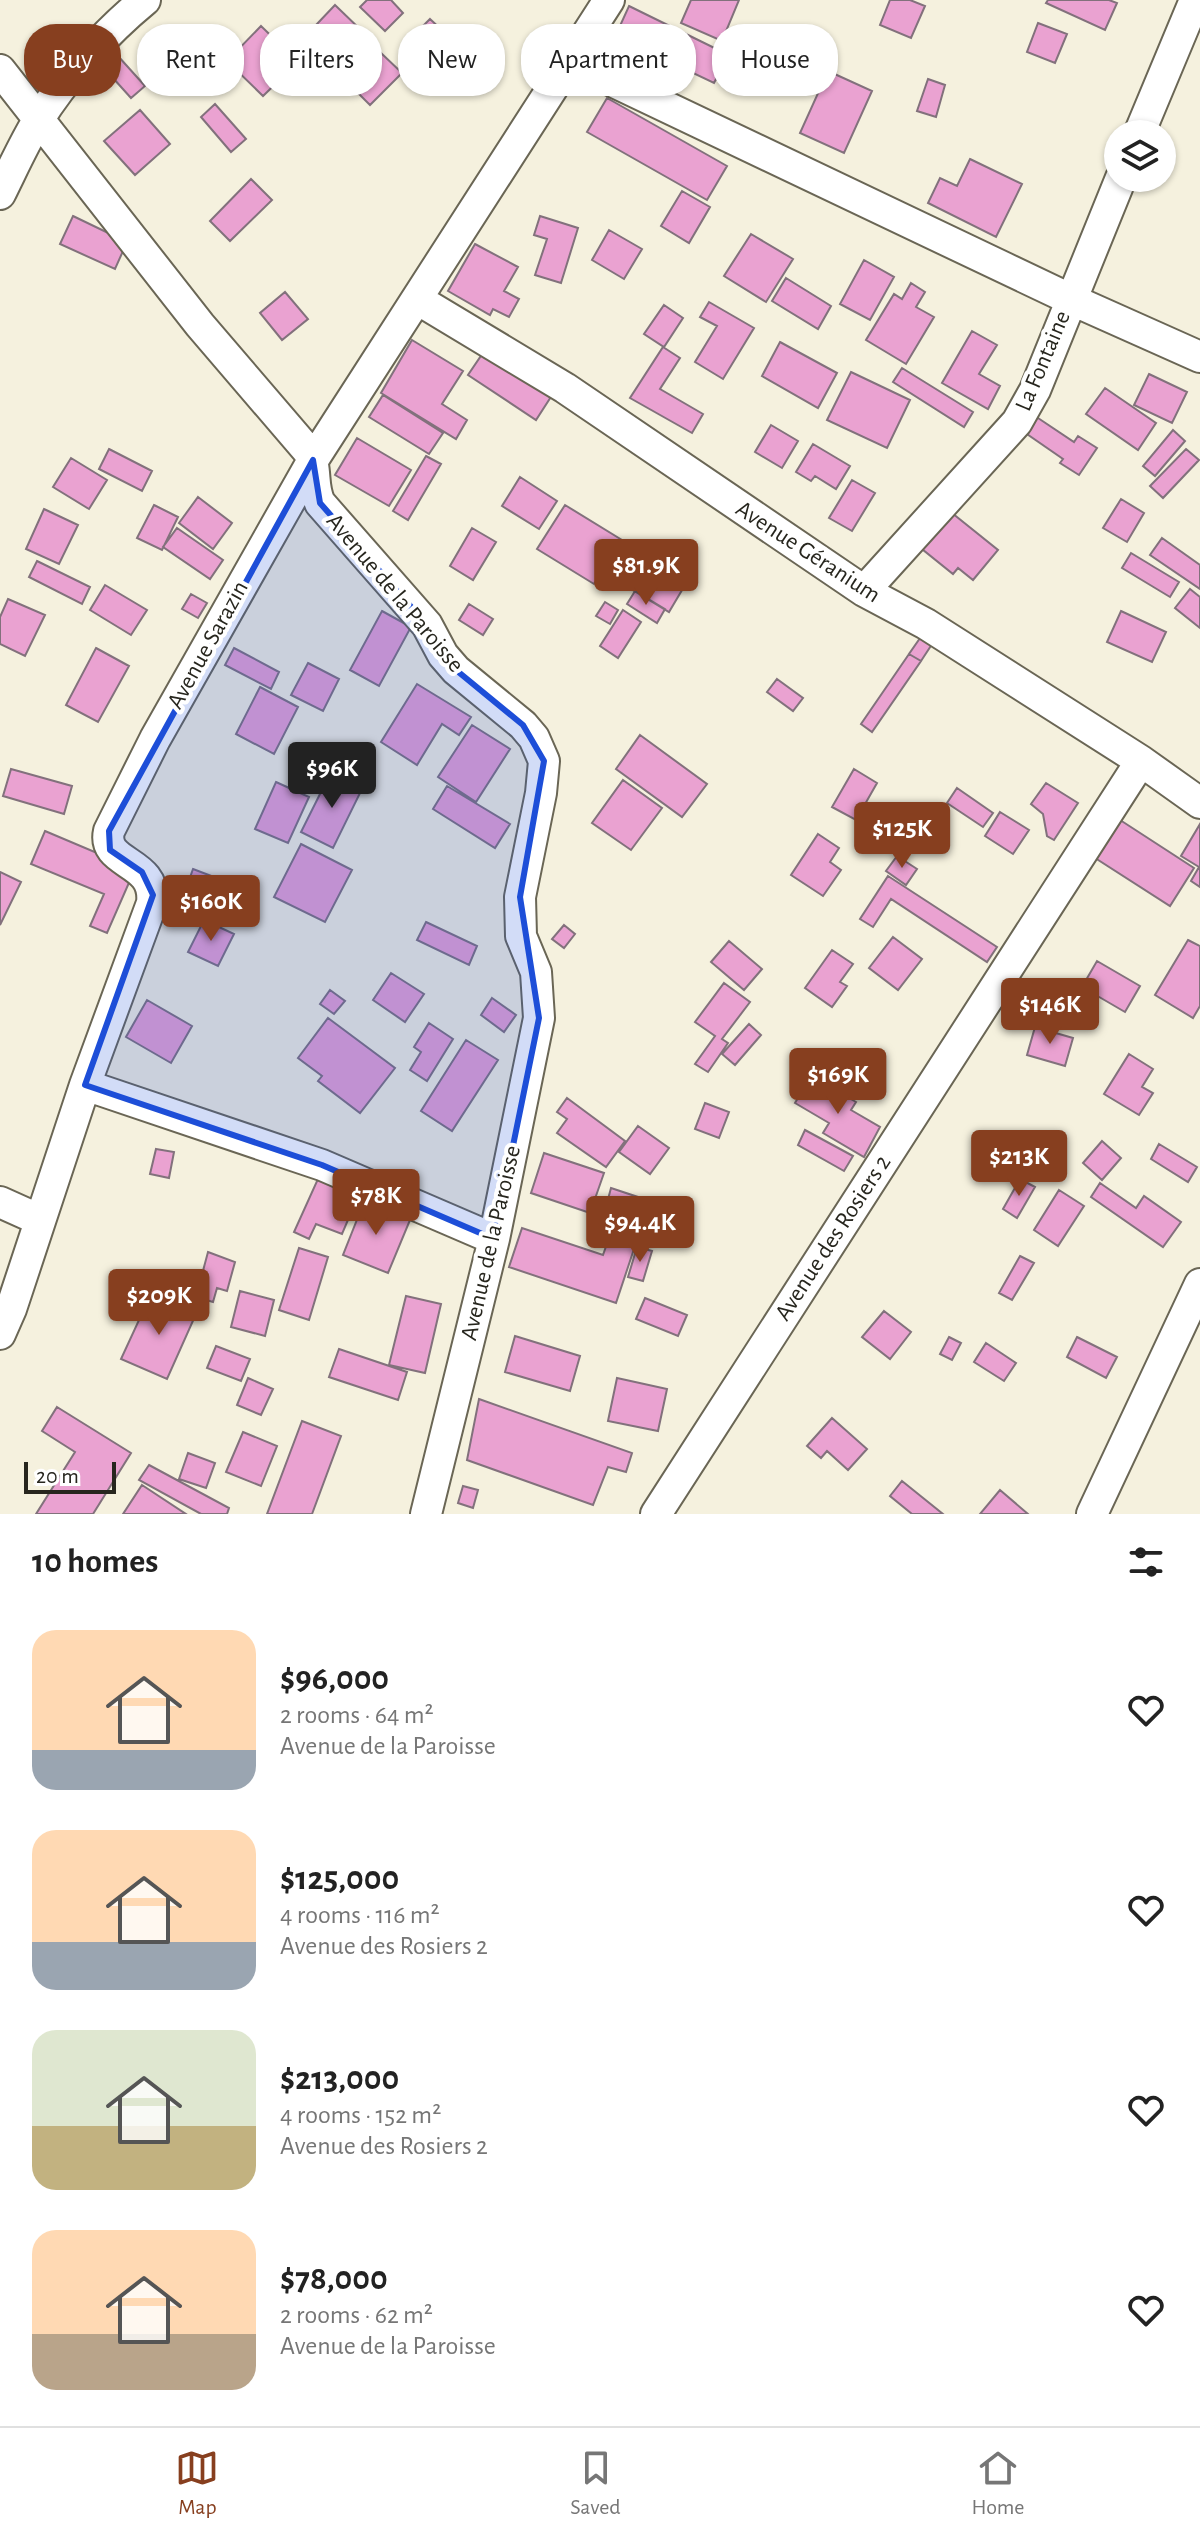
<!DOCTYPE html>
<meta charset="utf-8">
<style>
body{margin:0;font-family:"Alegreya Sans",sans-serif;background:#f6f6f6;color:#222;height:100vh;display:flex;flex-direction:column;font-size:30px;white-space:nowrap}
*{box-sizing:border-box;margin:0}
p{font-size:26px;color:#767676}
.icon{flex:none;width:44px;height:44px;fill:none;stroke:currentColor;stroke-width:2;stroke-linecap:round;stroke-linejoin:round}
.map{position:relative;height:1514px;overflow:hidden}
.drawer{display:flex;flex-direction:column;background:#fff;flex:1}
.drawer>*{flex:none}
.hud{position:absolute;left:24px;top:24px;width:1152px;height:72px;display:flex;gap:16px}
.tools{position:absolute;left:1104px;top:120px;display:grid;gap:16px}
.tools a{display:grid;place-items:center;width:72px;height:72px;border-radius:50%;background:#fff;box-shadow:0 2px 6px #0004;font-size:40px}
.scale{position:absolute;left:24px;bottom:20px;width:92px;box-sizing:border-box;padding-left:8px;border:4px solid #27261e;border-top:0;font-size:22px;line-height:28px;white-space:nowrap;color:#27261e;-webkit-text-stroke:6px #fff;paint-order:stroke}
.price{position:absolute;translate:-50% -68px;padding:0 18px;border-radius:8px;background:#873f1f;color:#fff;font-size:26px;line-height:52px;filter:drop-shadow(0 2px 4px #0008)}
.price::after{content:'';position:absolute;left:50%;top:48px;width:24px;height:18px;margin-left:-12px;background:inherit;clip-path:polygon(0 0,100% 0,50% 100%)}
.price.active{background:#222;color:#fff}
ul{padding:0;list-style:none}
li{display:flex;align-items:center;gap:24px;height:200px;padding:0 32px}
li span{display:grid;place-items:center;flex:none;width:224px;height:160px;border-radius:24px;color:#555}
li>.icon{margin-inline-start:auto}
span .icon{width:96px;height:96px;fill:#fffc;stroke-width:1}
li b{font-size:34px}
h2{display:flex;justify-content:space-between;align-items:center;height:96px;padding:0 32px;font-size:34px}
.chip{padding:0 28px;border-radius:32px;background:#fff;box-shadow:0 2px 6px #0004;font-size:28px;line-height:72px}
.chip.active{background:#873f1f;color:#fff}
.menu{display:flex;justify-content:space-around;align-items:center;height:112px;border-top:2px solid #e0e0e0;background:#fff;font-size:22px;color:#767676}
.menu a{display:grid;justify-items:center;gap:4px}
.menu .active{color:#873f1f}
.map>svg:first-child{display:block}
.building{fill:#eaa2d1;stroke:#82717c;stroke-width:2}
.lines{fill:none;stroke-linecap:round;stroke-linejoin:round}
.street-casing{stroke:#6a6655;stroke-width:34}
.street{stroke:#fff;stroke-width:30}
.marked{fill:#1d4ed8;fill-opacity:0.2;stroke:#1d4ed8;stroke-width:6;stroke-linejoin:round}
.labels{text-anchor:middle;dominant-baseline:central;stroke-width:8;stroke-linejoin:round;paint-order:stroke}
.street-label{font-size:24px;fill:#27261e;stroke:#fff}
</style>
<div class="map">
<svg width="1200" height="1514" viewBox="0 0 1200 1514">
<rect width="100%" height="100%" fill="#f5f1de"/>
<path class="building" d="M367 0H391L403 13 385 31 360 7Z
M691 0H739L722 41 681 23Z
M890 0H910L925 6 911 38 880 25Z
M1048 0H1109L1117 3 1105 30 1046 3Z
M335 5 363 32 344 52 316 25Z
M629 6 743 62 731 86 716 79 714 83 668 61 666 64 614 39Z
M430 19 458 45 442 62 414 35Z
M1038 23 1067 34 1055 63 1027 52Z
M261 26 298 62 263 96 227 61Z
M381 53 402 73 370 105 350 85Z
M118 56 145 86 131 98 104 68Z
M828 71 872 91 844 153 800 133Z
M928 79 945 85 936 117 917 111Z
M607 98 727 166 707 200 587 132Z
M215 104 246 139 231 152 201 117Z
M140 110 170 144 135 175 104 141Z
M970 159 1022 184 996 237 928 203 940 178 957 186Z
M251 179 272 200 230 241 210 221Z
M682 191 710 207 689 243 661 226Z
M73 216 127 242 115 269 60 244Z
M540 216 578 228 561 283 535 275 547 239 534 235Z
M609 230 642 249 624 279 592 260Z
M751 234 793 259 766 302 724 276Z
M475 244 518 267 504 291 519 299 509 317 493 309 490 315 448 291Z
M864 260 894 277 870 320 840 304Z
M786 278 831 306 818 329 772 301Z
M911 283 925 292 916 307 934 317 906 364 866 340 894 294 902 299Z
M285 292 308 319 282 340 260 313Z
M709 302 754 328 723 379 695 362 717 326 700 317Z
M664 305 683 318 664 347 644 334Z
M972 331 997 345 979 374 1000 386 988 409 942 383Z
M412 340 463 371 442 404 467 420 456 439 381 393Z
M780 342 837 373 818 408 762 376Z
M489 344 556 389 536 420 468 375Z
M663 347 680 358 660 389 703 414 692 433 630 398Z
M902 368 973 412 964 427 893 382Z
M851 372 910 400 887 448 827 420Z
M1149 374 1187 392 1172 423 1134 405Z
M1105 388 1156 423 1138 450 1086 414Z
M383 395 443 433 429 454 369 417Z
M1035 416 1074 442 1078 436 1097 448 1079 475 1060 463 1063 459 1024 432Z
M771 425 798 441 782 468 755 452Z
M1173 430 1185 441 1155 476 1143 466Z
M357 438 411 470 389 506 335 475Z
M813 444 850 466 836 489 815 476 811 481 796 472Z
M109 449 152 471 142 491 99 469Z
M1186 449 1199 460 1163 498 1150 486Z
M426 456 441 464 408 520 393 511Z
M71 458 107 480 89 509 53 487Z
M520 477 557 501 539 529 502 506Z
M852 480 875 493 852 531 829 518Z
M198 497 232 523 213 549 179 523Z
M1121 499 1144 513 1127 542 1103 528Z
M154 505 178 517 162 550 137 538Z
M565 505 622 540 594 584 537 549Z
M44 509 78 525 59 564 26 549Z
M947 509 998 550 973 580 958 568 953 574 917 545Z
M177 528 223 560 210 579 163 547Z
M472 528 496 542 473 580 450 566Z
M1162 538 1200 565V589L1150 555Z
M1131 553 1179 582 1170 597 1122 568Z
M37 561 90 587 82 604 29 577Z
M647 562 685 585 669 612 631 589Z
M105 585 147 610 131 635 90 610Z
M1190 589 1200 597V628L1175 608Z
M635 591 665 609 657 623 627 604Z
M191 594 207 603 198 618 182 609Z
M8 599 45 615 25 656 0 644V617Z
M605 602 618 610 610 624 596 616Z
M469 604 493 619 483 635 459 620Z
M623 610 641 622 618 658 600 646Z
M382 611 411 627 379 686 350 670Z
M1121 611 1166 632 1152 662 1107 642Z
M927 628 938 635 921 661 909 654Z
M96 648 129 666 98 722 66 705Z
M234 648 279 672 271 689 225 665Z
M909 654 921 661 872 732 861 724Z
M308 663 339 679 323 711 291 695Z
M777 679 803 698 793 711 767 692Z
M417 684 471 717 459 735 442 724 417 765 381 742Z
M260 687 298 707 274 754 236 734Z
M472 725 510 749 476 802 438 777Z
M640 735 707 784 682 817 616 769Z
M11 769 72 786 64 814 3 796Z
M854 769 877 783 856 820 832 807Z
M331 772 362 789 333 848 301 832Z
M623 780 662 808 631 850 592 823Z
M276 782 309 797 288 843 255 829Z
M1046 783 1078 803 1054 840 1047 836 1043 814 1031 804Z
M447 786 510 824 495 848 433 809Z
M957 788 993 813 983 827 947 803Z
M1000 812 1029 830 1013 854 985 836Z
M1117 818 1194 868 1170 906 1092 856Z
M1200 824V887L1191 881 1199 867 1181 856Z
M45 831 135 869 107 933 90 926 104 894 31 864Z
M818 834 839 848 830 862 841 870 823 896 791 875Z
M301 844 352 870 325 922 274 897Z
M897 856 917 869 906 885 886 871Z
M193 869 251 891 244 911 186 889Z
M0 872 21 882 0 925Z
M888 876 997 947 987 962 891 899 873 927 860 919Z
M204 920 234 934 218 966 188 952Z
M426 922 477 946 469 965 417 940Z
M564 925 575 934 564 948 552 939Z
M893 937 922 959 898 990 869 968Z
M1188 940 1200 946V1006L1193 1018 1155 995Z
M729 941 762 969 744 990 711 962Z
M832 950 853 964 840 982 847 986 832 1007 805 988Z
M1097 961 1140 986 1125 1012 1082 987Z
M391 973 424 994 405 1022 373 1000Z
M724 983 750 1002 722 1039 728 1043 708 1072 695 1064 715 1036 695 1022Z
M330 990 345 1001 334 1014 320 1004Z
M1009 993 1053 1007 1048 1025 1003 1011Z
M492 998 516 1015 504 1032 481 1015Z
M147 1000 192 1026 171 1063 126 1037Z
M328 1018 395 1068 360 1113 318 1081 322 1076 298 1058Z
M429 1023 453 1039 427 1081 410 1070 421 1052 414 1047Z
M749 1024 761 1035 735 1065 722 1054Z
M1035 1027 1073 1038 1065 1066 1027 1055Z
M466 1040 498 1060 452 1131 421 1111Z
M857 1050 883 1069 869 1087 844 1068Z
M1129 1054 1153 1069 1142 1087 1153 1093 1139 1115 1104 1094Z
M811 1076 856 1102 851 1110 880 1127 864 1157 823 1133 829 1123 795 1103Z
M567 1098 625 1141 606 1167 557 1133 567 1119 557 1112Z
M705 1103 729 1112 719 1138 695 1129Z
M638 1126 669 1148 650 1174 619 1152Z
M805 1130 853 1156 844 1171 798 1145Z
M1102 1141 1121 1158 1102 1180 1083 1163Z
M1159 1144 1197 1167 1188 1182 1151 1159Z
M156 1149 174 1152 169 1178 150 1174Z
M544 1153 604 1173 590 1213 531 1193Z
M322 1170 362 1187 342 1234 316 1224 309 1239 294 1232Z
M1020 1179 1035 1187 1017 1218 1003 1209Z
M1100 1183 1136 1208 1144 1196 1181 1222 1163 1247 1091 1197Z
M611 1188 650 1201 616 1303 509 1267 522 1228 603 1255 613 1226 605 1223 611 1205 607 1203Z
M1059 1190 1084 1206 1058 1246 1034 1230Z
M364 1202 410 1220 388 1273 343 1255Z
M637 1247 652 1251 643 1281 628 1277Z
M299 1248 328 1257 309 1320 279 1310Z
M208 1252 235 1262 227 1291 217 1288 213 1302 196 1297Z
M1020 1256 1034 1263 1012 1300 999 1293Z
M240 1291 274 1300 265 1336 231 1327Z
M151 1294 196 1314 167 1379 121 1359Z
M406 1296 441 1304 425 1373 389 1365Z
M645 1298 687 1315 678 1336 636 1319Z
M884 1311 911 1332 890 1359 862 1337Z
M515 1336 580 1356 570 1391 505 1372Z
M949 1337 961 1343 952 1360 940 1354Z
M1077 1337 1117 1357 1106 1378 1067 1357Z
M986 1343 1016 1363 1004 1381 974 1362Z
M216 1346 250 1359 241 1381 207 1368Z
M339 1349 407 1372 398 1400 329 1377Z
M248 1378 273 1389 261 1415 237 1405Z
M617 1378 667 1389 658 1431 608 1421Z
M479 1399 632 1453 626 1472 608 1467 593 1505 467 1460Z
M57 1407 131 1453 93 1514H36L75 1452 42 1431Z
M832 1418 867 1449 848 1470 827 1451 821 1458 807 1446Z
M302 1421 341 1436 312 1514H267Z
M243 1432 277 1446 261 1486 226 1472Z
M188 1453 215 1463 206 1488 179 1479Z
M149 1465 229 1508 227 1514H201L139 1480Z
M902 1481 943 1514H912L890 1496Z
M142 1485 186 1514H123Z
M463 1486 478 1490 473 1508 458 1503Z
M1000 1490 1028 1514H980Z"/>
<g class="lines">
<g class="street-casing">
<path id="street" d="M570 61 1070 299 1200 357
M0 70 200 325 308 451C318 469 311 485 320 503L427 625 443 655 456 670 523 725 534 738 544 761 541 793 520 897 521 936 536 972 539 1018 494 1239 426 1514
M1139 134 1195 0
M0 194C12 170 23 145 37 122 64 78 106 32 145 0
M417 299 565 388 864 591 926 624 1141 761 1200 803
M864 591 1017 422 1035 390 1121 178
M85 1085 322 1165 494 1239
M0 1202 40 1220
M0 1334 11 1309 85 1085 152 903C157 859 101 866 109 831L155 739 313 460 609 0
M656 1514 1141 761
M1092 1514 1200 1284"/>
</g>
<use href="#street" class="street"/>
</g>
<path class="marked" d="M313 460 320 503 427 625 456 670 523 725 544 761 520 897 539 1018 494 1239 322 1165 85 1085 153 895 142 872 110 850 109 831Z"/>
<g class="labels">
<g class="street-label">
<text transform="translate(1043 361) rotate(-67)">La Fontaine</text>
<text transform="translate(808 552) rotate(33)">Avenue Géranium</text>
<text transform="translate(395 593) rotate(50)">Avenue de la Paroisse</text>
<text transform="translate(208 645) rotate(-61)">Avenue Sarazin</text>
<text transform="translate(833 1238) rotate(-57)">Avenue des Rosiers 2</text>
<text transform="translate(491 1243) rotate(-77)">Avenue de la Paroisse</text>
</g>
</g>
</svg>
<div class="tools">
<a><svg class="icon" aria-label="layers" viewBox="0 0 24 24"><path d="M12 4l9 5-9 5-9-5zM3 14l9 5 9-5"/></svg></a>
</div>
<div class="scale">20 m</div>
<b class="price" style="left:646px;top:607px">$81.9K</b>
<b class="price active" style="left:332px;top:810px">$96K</b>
<b class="price" style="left:902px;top:870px">$125K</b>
<b class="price" style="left:211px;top:943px">$160K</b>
<b class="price" style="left:1050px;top:1046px">$146K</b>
<b class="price" style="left:838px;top:1116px">$169K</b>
<b class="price" style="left:1019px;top:1198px">$213K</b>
<b class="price" style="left:376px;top:1237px">$78K</b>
<b class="price" style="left:640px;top:1264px">$94.4K</b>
<b class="price" style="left:159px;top:1337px">$209K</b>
<div class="hud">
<a class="chip active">Buy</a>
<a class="chip">Rent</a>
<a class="chip">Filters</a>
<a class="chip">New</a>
<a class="chip">Apartment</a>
<a class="chip">House</a>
</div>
</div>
<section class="drawer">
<h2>10 homes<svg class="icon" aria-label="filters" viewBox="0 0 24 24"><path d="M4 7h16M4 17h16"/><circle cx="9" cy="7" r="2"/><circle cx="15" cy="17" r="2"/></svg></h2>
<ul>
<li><span style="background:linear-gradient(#ffd9b3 75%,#9aa5b1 0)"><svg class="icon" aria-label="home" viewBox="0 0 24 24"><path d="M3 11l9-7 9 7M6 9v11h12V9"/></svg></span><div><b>$96,000</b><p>2 rooms · 64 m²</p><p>Avenue de la Paroisse</p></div><svg class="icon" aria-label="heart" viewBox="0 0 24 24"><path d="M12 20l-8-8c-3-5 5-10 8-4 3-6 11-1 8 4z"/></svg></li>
<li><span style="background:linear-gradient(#ffd9b3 70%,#9aa5b1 0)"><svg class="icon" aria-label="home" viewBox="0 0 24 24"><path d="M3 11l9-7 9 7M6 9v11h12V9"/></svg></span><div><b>$125,000</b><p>4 rooms · 116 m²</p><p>Avenue des Rosiers 2</p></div><svg class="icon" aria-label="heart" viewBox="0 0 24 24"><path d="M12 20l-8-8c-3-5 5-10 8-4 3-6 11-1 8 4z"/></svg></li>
<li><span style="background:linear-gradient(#dfe7d0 60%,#c2b280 0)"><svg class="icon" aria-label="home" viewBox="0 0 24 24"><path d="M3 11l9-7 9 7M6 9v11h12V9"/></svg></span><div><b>$213,000</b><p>4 rooms · 152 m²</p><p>Avenue des Rosiers 2</p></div><svg class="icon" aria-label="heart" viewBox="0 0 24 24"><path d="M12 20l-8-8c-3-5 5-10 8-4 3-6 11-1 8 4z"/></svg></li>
<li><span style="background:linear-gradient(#ffd9b3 65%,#b9a48a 0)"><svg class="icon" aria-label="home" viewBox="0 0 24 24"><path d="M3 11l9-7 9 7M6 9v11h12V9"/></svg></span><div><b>$78,000</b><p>2 rooms · 62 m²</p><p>Avenue de la Paroisse</p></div><svg class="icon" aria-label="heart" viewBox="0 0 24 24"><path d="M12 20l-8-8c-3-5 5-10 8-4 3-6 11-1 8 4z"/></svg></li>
</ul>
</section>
<nav class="menu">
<a class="active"><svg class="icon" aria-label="map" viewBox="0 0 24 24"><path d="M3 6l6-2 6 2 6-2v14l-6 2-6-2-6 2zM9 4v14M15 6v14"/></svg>Map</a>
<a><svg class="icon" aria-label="saved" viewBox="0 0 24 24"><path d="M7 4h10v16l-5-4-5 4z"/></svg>Saved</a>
<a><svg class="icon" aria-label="home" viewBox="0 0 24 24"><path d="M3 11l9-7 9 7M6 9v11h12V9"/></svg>Home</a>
</nav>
